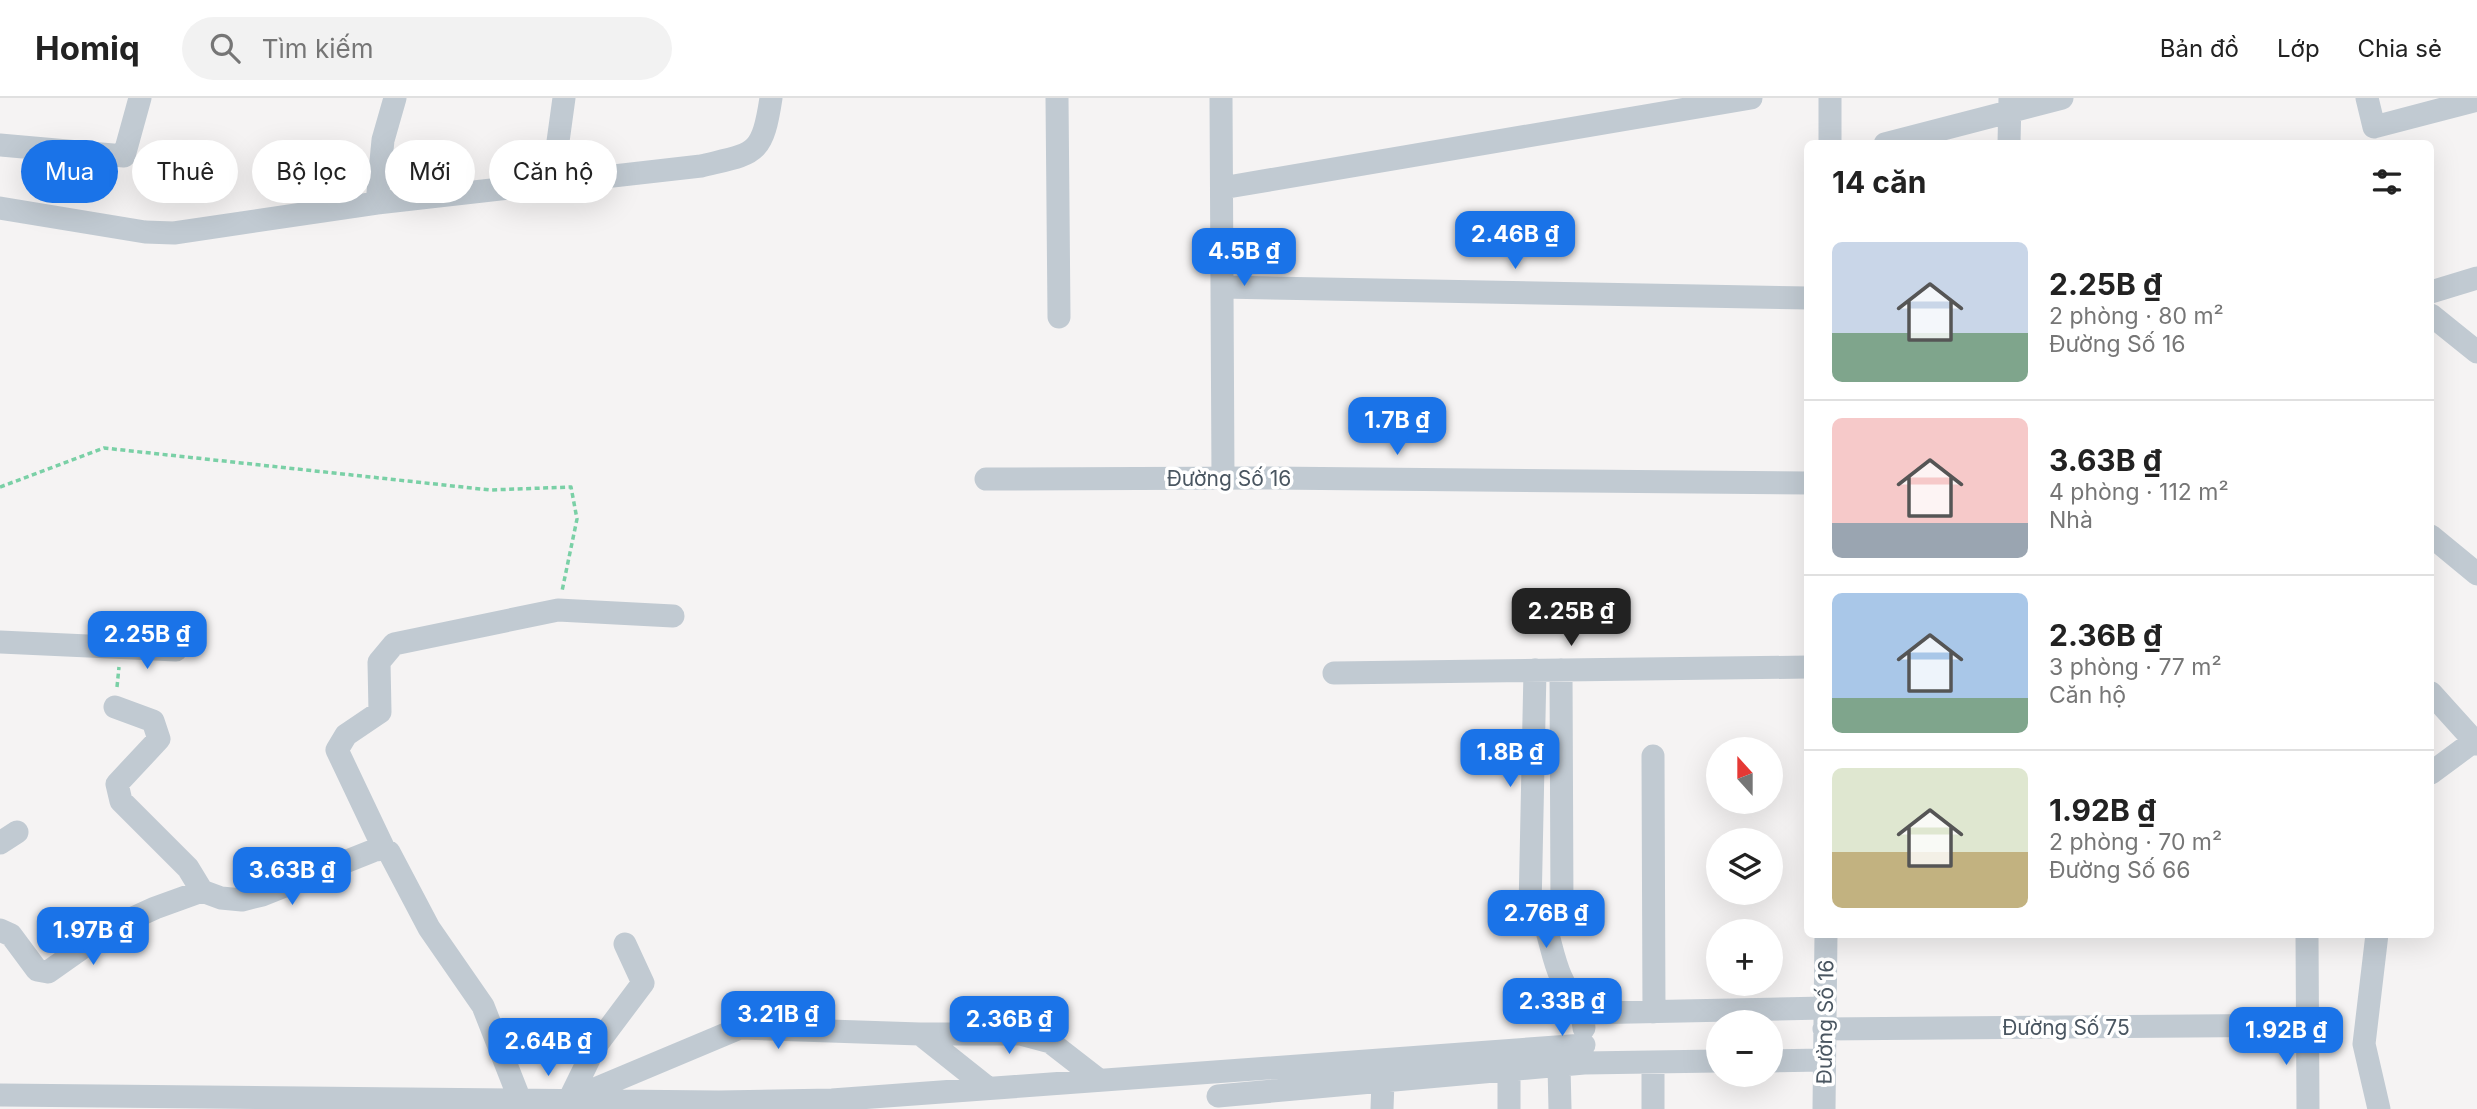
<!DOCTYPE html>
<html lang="vi">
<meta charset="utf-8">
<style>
body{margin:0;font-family:Inter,sans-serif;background:#f2f2f2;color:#222;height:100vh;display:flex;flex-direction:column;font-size:26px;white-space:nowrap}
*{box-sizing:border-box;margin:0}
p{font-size:23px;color:#767676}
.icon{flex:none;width:38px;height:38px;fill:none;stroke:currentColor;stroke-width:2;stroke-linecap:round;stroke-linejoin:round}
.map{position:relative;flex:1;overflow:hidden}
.panel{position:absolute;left:1804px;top:42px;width:630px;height:798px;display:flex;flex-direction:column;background:#fff;border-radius:10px;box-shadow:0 7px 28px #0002}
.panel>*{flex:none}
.top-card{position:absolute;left:21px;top:42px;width:665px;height:63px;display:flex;gap:14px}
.needle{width:46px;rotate:339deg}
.buttons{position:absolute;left:1706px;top:639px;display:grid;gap:14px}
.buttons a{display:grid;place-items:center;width:77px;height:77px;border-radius:50%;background:#fff;box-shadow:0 7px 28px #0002;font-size:35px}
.price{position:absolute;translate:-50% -60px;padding:0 16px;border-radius:14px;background:#1a73e8;color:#fff;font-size:23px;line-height:46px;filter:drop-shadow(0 2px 4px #0008)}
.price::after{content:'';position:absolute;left:50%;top:42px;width:21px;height:16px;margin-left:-10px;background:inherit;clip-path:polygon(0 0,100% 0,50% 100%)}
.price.current{background:#222;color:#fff}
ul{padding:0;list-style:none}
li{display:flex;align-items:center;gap:21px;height:175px;padding:0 28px}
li+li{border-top:2px solid #e0e0e0}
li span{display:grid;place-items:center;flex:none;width:196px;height:140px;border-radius:10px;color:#555}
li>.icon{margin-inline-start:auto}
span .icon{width:84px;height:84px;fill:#fffc;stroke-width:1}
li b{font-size:30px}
h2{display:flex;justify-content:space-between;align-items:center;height:84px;padding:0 28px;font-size:30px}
.chip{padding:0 24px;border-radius:32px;background:#fff;box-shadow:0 7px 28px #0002;font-size:24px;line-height:63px}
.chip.current{background:#1a73e8;color:#fff}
header{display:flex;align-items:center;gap:42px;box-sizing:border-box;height:98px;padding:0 35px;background:#fff;border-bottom:2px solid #e0e0e0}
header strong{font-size:33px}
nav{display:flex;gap:38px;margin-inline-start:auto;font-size:24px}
.search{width:490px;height:63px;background:#f2f2f2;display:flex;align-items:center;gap:18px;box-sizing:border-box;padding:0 24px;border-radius:38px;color:#767676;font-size:26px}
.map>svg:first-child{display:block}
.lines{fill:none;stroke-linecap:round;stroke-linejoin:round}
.path{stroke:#7ad0a6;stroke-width:3.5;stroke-dasharray:5 3.5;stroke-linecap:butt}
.minor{stroke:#c1cad2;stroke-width:23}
.labels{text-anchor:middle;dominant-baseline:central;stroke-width:7;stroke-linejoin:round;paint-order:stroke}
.street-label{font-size:21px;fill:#4a5661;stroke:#fff}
</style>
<header>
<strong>Homiq</strong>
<div class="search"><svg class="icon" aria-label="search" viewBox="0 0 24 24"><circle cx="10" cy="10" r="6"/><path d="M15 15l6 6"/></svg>Tìm kiếm</div>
<nav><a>Bản đồ</a><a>Lớp</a><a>Chia sẻ</a></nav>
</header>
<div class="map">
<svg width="2477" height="1011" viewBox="0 0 2477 1011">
<rect width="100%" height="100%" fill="#f5f3f3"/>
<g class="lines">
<path class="path" d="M0 389 104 350 490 392 571 389 577 421 562 493
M117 589 119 569"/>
<path class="minor" d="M1057 0 1059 219
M1221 0 1223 380
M2367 0 2374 29 2477 2
M1830 46V0
M1885 46 2062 0
M2009 46 2010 0
M0 47 124 58 140 0
M552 87 564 0
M1222 90 1751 0
M377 105 383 42 395 0
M0 110 145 134 174 135 377 105 701 68C755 55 762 59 771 0
M1222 189 1808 200
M2431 194 2477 180
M2431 217 2477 254
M986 381 1260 380 1808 385
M2431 438 2477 476
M0 544 176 552
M1535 572 1530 811 1546 830 1562 811 1561 572
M1334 575 1808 569
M2431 595 2477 646
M115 609 153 623 159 641 117 686 121 703 188 770 202 793 221 800 242 802 262 797 375 752 384 751 389 754 429 830 483 908 520 1002
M1653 658 1654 914
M2431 675 2477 641
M0 745 17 734
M384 751 337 652 346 637 380 614 379 564 394 546 558 512 673 518
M1546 830C1551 846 1554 864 1561 879 1569 898 1583 910 1584 930
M0 832 11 837 37 872 48 874 109 831 155 810 202 793
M2307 836 2308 1011
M2377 836 2364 946 2379 1011
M1584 915 1824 910
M1824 931 2308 927
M920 936H1020L1050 944 1099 982
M1771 963 1824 962
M1559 968 1560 1011
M1509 972V1011
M0 997 719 1004 832 1002 1584 947
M578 998 740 930 920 936 988 990
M1218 998 1584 965 1718 963
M569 1002 595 949 643 885 625 846
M1382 1011 1383 983
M1653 1011V964
M1824 1011 1826 836"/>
</g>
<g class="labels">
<g class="street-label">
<text x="1229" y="380">Đường Số 16</text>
<text transform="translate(1825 924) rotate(-89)">Đường Số 16</text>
<text x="2066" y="929">Đường Số 75</text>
</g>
</g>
</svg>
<div class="buttons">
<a><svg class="needle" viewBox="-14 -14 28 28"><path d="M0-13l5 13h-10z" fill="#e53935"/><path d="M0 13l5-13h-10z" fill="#767676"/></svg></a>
<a><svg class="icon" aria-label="layers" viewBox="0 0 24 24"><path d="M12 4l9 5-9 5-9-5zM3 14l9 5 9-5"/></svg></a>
<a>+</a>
<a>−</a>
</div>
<b class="price" style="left:1515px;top:173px">2.46B ₫</b>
<b class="price" style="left:1244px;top:190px">4.5B ₫</b>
<b class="price" style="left:1397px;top:359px">1.7B ₫</b>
<b class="price current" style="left:1571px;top:550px">2.25B ₫</b>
<b class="price" style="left:147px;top:573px">2.25B ₫</b>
<b class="price" style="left:1510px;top:691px">1.8B ₫</b>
<b class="price" style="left:292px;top:809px">3.63B ₫</b>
<b class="price" style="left:1546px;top:852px">2.76B ₫</b>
<b class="price" style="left:93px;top:869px">1.97B ₫</b>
<b class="price" style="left:1562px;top:940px">2.33B ₫</b>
<b class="price" style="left:778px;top:953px">3.21B ₫</b>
<b class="price" style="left:1009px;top:958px">2.36B ₫</b>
<b class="price" style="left:2286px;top:969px">1.92B ₫</b>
<b class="price" style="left:548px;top:980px">2.64B ₫</b>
<div class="top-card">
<a class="chip current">Mua</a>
<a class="chip">Thuê</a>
<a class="chip">Bộ lọc</a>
<a class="chip">Mới</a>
<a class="chip">Căn hộ</a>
</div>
<section class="panel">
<h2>14 căn<svg class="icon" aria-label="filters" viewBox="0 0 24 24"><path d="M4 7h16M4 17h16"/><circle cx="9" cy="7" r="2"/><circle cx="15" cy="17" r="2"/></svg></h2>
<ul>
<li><span style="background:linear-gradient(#c9d6e8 65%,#7fa58c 0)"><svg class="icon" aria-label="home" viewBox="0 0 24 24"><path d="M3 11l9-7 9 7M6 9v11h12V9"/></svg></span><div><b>2.25B ₫</b><p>2 phòng · 80 m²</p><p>Đường Số 16</p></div></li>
<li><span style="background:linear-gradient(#f6c9c9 75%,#9aa5b1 0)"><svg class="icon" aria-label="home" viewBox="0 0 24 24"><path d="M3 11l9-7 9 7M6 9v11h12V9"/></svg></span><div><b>3.63B ₫</b><p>4 phòng · 112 m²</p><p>Nhà</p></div></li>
<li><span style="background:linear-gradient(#a9c7e8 75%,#7fa58c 0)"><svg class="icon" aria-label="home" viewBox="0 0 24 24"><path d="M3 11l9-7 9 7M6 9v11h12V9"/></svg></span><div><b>2.36B ₫</b><p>3 phòng · 77 m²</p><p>Căn hộ</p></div></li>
<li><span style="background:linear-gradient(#dfe7d0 60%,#c2b280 0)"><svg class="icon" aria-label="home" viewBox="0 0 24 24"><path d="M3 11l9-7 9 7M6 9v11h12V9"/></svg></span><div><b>1.92B ₫</b><p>2 phòng · 70 m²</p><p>Đường Số 66</p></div></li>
</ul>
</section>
</div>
